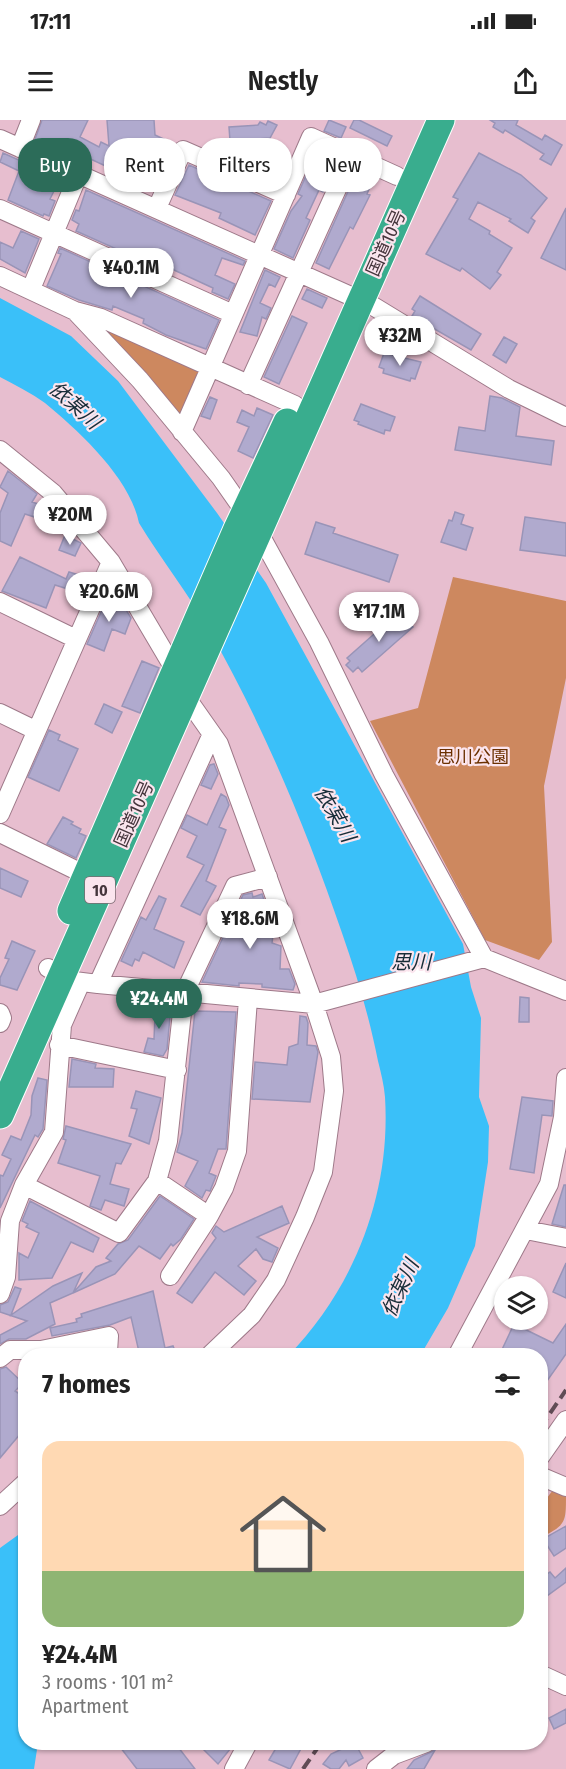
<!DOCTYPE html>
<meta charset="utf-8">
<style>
body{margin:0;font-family:"Fira Sans Condensed","Noto Sans JP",sans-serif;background:#f2f2f2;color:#222;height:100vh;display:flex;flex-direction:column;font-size:22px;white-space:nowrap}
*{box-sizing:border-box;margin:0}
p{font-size:20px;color:#767676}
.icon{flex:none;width:33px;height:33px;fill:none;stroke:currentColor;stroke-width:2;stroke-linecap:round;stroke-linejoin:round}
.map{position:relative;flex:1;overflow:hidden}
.sheet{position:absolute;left:18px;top:1228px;width:530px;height:402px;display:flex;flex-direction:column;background:#fff;border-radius:24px;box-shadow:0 2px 4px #0004}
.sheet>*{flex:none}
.banner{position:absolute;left:18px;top:18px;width:531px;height:54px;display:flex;gap:12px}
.controls{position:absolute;left:494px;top:1156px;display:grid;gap:12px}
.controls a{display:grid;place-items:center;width:54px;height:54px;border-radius:50%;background:#fff;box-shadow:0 2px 4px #0004;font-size:30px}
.price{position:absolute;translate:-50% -51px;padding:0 14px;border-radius:21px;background:#fff;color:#222;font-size:20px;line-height:39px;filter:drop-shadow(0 2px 3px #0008)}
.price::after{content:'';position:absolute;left:50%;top:36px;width:18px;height:14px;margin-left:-9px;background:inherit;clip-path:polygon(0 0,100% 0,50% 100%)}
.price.selected{background:#2c6c59;color:#fff}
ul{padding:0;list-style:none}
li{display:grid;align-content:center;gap:12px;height:318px;padding:0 24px}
li span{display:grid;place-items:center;height:186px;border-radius:18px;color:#555}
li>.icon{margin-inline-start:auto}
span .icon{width:108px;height:108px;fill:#fffc;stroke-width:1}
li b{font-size:26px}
h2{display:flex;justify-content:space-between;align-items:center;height:72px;padding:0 24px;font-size:26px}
.chip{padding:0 21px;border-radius:24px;background:#fff;box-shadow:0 2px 4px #0004;font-size:21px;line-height:54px}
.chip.selected{background:#2c6c59;color:#fff}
.status{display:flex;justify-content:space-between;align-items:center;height:42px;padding:0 30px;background:#fff;direction:ltr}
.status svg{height:16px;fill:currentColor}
header{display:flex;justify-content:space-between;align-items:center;height:78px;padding:0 24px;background:#fff;font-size:27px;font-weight:600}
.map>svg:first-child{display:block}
.green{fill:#cd885f}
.water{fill:#3ac0f9}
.building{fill:#b0aace;stroke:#9994b7;stroke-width:1.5}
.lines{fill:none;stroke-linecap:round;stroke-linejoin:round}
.minor-casing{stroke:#9e7989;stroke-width:20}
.highway-casing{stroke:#fff;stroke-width:29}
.minor{stroke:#fff;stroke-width:18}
.highway{stroke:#39ad8e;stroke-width:27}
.rail{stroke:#604c55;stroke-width:4;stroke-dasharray:12 6;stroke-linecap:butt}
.labels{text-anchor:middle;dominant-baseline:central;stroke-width:4.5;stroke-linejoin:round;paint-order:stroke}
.shield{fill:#fbe5ee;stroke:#7c6a71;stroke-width:1.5}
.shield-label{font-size:16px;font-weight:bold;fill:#45353c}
.street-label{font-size:18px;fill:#45353c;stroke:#fbe5ee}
.park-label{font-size:18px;fill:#6b3000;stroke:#fbe5ee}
.water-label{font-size:20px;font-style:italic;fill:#172c37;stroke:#fbe5ee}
</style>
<div class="status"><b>17:11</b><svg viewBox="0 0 49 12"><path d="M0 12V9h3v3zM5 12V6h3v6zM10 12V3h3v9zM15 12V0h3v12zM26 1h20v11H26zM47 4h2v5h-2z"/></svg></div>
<header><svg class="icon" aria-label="menu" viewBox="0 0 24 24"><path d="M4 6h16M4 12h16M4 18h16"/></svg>Nestly<svg class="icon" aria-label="share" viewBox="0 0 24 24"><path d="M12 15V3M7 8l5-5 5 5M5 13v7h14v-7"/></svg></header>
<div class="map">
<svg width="566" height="1649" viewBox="0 0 566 1649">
<rect width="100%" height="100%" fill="#e7becf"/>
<path class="green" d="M97 206 199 249 202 254 179 300Z
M453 457 566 481V558L544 666 552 822 539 840 485 820 370 601 418 588Z
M553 1370 566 1375C566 1403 566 1405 540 1418V1387Z"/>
<path class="water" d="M0 178 71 216 118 261 217 393 266 463 463 824 471 867 481 898 479 977 489 1006 488 1042 475 1126 448 1188 420 1236H288C355 1167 391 1073 385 977 384 965 381 953 378 941 369 896 357 856 342 813 306 708 264 607 209 510 188 473 161 439 139 403 130 358 79 311 45 283 31 273 15 265 0 257Z
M25 1410 26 1623H38L34 1649H0V1428Z"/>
<path class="building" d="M42 0H88L80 17 99 27 101 22 109 26 107 0H154L155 15 172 23 151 24 170 32 153 68 56 23 52 30 34 22Z
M329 0 346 7 341 18 324 11Z
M354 0H359L392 16 387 26 350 8Z
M490 0H518L516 5 542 20 545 15 562 25 551 45 540 39 544 34 505 10 503 13 493 7 495 3Z
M268 1 277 5 270 18 230 21 229 7 258 5 260 2 266 5Z
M254 30 287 43 280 60 246 44Z
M3 33 64 60 62 64 58 63 50 79 55 81 49 96 44 94 43 96 8 80 19 51 0 42Z
M479 33 521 55 547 78 531 98 535 101 528 113 509 101 511 99 478 82 469 99 490 111 489 114 512 128 497 152 501 155 490 169 462 148 460 151 426 134 458 79 453 77Z
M189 45 271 81 255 115 219 98 221 93 175 75Z
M308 51 329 59 323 72 319 70 306 98 310 100 293 138 274 129 291 91 302 76 298 74Z
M358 51 374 58 367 74 370 75 353 109 350 107 329 149 316 143 350 67 354 68 358 59 355 57Z
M86 70 245 141 243 145 222 138 215 155 235 164 228 179 212 172 213 168 161 144 159 148 76 111 79 104 72 100 76 90 79 91Z
M566 88V150L541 138Z
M21 111 39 119 25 153 0 139V122L13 128Z
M60 128 219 200 206 229 166 215 143 203 144 199 113 186 112 190 79 180 47 166 61 134 58 133Z
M265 150 280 157 275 167 269 164 260 183 271 188 266 199 262 197 257 216 240 212Z
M307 169 327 178 322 188 302 179Z
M420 176 481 214 471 230 412 196 415 191 412 189Z
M292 196 307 203 279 264 264 257Z
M504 217 517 224 506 243 493 235Z
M384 233 421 242 415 259 411 258 410 261 383 253 384 249 379 247Z
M490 276 502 278 520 287 516 316 554 321 551 345 455 330 459 307 485 311Z
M210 277 217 280 210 299 201 296Z
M361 284 395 297 390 311 385 310 384 314 358 304 359 302 354 300Z
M257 288 273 295 253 338 238 331 249 307 237 302 242 290 254 296Z
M8 351 37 374 32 382 51 388 58 397 56 404 25 394 11 426 0 421V393L8 373 0 367Z
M455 392 464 395 461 404 473 408 466 430 441 422 449 400 452 401Z
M525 397 566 403V436L520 430Z
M316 402 335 408 333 413 398 435 389 462 305 434Z
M65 415 81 423 75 436 59 430Z
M20 437 66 459 69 452 79 455 76 464 86 469 84 474 55 465 46 488 2 471Z
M112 467 115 471 112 483 125 488 131 498 125 514 112 509 104 531 87 524Z
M399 492 413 507 362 552 358 547 353 552 346 545 350 541 347 538Z
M142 541 159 548 140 593 122 586Z
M104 584 122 592 112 613 95 604Z
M49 610 60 615 58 620 78 629 59 671 28 657Z
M214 644 218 654 211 669 201 665 210 645Z
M221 674 226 677 229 685 219 707 226 710 206 761 216 766 200 795 181 786 204 745 187 737 197 716 181 708 187 695 207 705Z
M63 697 73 702 71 704 81 709 79 713 86 716 76 738 47 724Z
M0 748 28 761 21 777 0 768Z
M252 773 253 777 262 774 274 808 272 823 281 826 280 849H289L295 864 293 870 262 867V864L239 863V866L202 862 243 775Z
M159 776 166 779 154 809 184 822 174 848 143 832 139 841 135 839 132 846 121 841 141 797 146 800Z
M12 821 35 831 17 870 0 865V858L9 839 5 838Z
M520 877 529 878V902H519Z
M150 885 171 886 167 929 163 936 144 932 148 918 154 919 155 896H149Z
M195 891 236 892 226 1029H218L209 1053 216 1056 210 1071 206 1070 202 1078 185 1066 198 1041 177 1032 182 1013Z
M300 896 306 897 308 903 307 925 316 926 318 932 310 982 252 979 255 942 287 945 289 927 298 924Z
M72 939 96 944 95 948 114 949 113 967H69Z
M38 958 47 960 43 1009 38 1017 35 1015 0 1088V1055L3 1056 11 1039 2 1035 11 1016 21 1020 31 995 32 976Z
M136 971 161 978 149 1024 129 1016 137 989 131 988Z
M522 977 553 981 552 996 542 995 534 1053 510 1049Z
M66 1006 131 1024 121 1044 116 1043 110 1064 129 1069 124 1086 105 1080 101 1090 90 1086 100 1056 58 1043 66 1020 63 1019Z
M564 1065H566V1107L552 1104Z
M160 1076 194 1099 181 1119 173 1126 171 1124 160 1139 139 1126 115 1154 73 1173 96 1147 111 1141 106 1138 118 1124 128 1120Z
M30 1081 99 1118 93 1132 71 1122 52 1158 19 1160V1133L28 1138 39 1113 26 1107 28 1104 22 1101Z
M282 1086 289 1103 257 1117 278 1128 272 1142 263 1139 256 1129 238 1146 256 1161 244 1175 215 1152 192 1183 177 1173 216 1118 212 1113 216 1106 224 1112Z
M566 1143V1178L553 1172Z
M82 1153 73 1173 50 1183 55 1204 26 1219H9L0 1224V1215L27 1201 0 1192V1185L8 1182 15 1167 21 1169 11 1195 53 1166Z
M153 1171 165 1228 173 1226 177 1236H148L153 1232 152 1230 139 1232 131 1197 110 1205 52 1216 50 1208 77 1202 76 1199 82 1197 81 1194Z
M514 1204 553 1223 566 1204V1234L540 1271V1236H499Z
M6 1247 23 1263 15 1271 26 1278V1307L0 1338V1249Z
M566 1406V1428L554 1436 543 1419Z
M566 1448V1462L540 1481V1459L550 1452 555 1458Z
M566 1589V1603L554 1609 549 1598Z
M117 1623H175L195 1649H137Z
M197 1623H235L218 1644Z
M279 1623H304L290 1649 269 1640Z
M355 1623 363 1638 349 1646 346 1640 339 1649H331L323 1644 331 1634Z
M435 1630 424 1649H407L414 1640Z"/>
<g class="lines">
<g class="minor-casing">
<path id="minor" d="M0 19 373 186 509 269 566 297
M20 28 31 0
M157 88 183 30 286 75
M0 89 233 194
M0 156 75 191 101 198 295 285
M31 169 79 53
M75 191 140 260 221 358 258 411 319 522 384 655 484 838
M248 265 352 36
M182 312 311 17 397 56
M0 330 53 373 111 442 176 552
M0 482 76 519
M186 577 219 624 314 884 331 937 334 971 323 1052 305 1097 276 1160 252 1195 209 1236
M0 593 35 610
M0 694 111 442
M0 713 96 760
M48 848 74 861 98 864 314 884 484 838 566 871
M98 864 212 614
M248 879 237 1031 224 1068 209 1096 157 1061 168 1021 184 874 235 766 268 757
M0 893 2 898 0 903
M59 925 177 950
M24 1065 119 1113 157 1061
M526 1110 566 1118
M170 1156 209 1096
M0 1174 6 1157 10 1101 24 1065 54 1012 62 905 81 862
M457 1236 549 1064 563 997 566 958
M0 1238 10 1230H41L109 1216 108 1232 101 1236
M540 1337 566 1300
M540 1356 566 1367
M0 1386 26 1362
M540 1554 566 1566
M234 1649 248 1623
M376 1649 394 1635 426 1623"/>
</g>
<g class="highway-casing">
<path id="highway" d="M71 791 237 409 287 302
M0 995 441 0"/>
</g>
<use href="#minor" class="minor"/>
<use href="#highway" class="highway"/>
<path class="rail" d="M540 1308 566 1270
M303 1649 321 1623"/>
</g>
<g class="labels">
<rect class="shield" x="85" y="757" width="30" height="26" rx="4.5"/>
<g class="shield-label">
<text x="100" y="770">10</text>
</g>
<g class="street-label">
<text transform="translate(386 123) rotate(-66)">国道10号</text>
<text transform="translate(134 694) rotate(-66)">国道10号</text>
</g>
<g class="park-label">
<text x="473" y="637">思川公園</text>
</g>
<g class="water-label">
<text transform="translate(75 285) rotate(42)">依某川</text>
<text transform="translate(335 694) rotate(60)">依某川</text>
<text x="411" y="842">思川</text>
<text transform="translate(400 1168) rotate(-65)">依某川</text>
</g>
</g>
</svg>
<div class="controls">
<a><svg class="icon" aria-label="layers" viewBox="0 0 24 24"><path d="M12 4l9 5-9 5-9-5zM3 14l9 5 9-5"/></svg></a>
</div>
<b class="price" style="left:131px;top:179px">¥40.1M</b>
<b class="price" style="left:400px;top:247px">¥32M</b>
<b class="price" style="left:70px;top:426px">¥20M</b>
<b class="price" style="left:109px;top:503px">¥20.6M</b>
<b class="price" style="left:379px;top:523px">¥17.1M</b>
<b class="price" style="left:250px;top:830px">¥18.6M</b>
<b class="price selected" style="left:159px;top:910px">¥24.4M</b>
<div class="banner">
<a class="chip selected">Buy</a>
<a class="chip">Rent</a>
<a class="chip">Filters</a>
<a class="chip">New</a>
</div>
<section class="sheet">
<h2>7 homes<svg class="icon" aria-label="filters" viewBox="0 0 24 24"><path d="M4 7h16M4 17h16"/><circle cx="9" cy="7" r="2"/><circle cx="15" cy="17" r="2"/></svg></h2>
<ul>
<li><span style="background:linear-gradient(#ffd9b3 70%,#8fb573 0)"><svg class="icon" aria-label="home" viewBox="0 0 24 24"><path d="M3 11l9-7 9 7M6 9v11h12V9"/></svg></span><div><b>¥24.4M</b><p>3 rooms · 101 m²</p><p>Apartment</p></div></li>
</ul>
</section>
</div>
